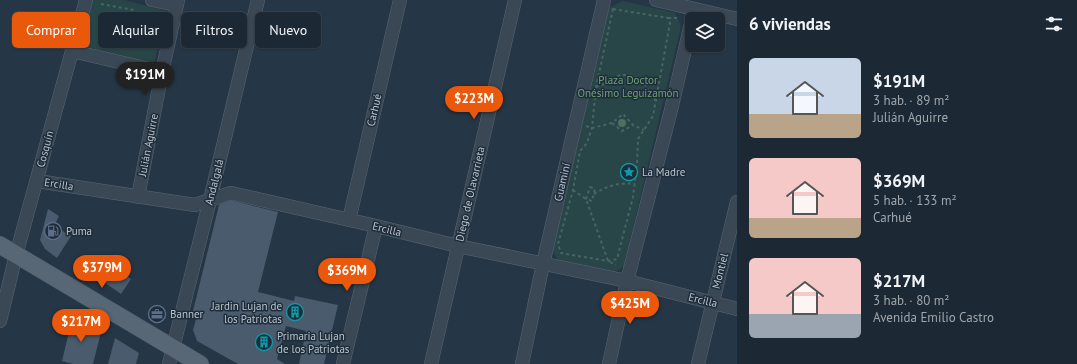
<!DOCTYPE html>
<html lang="es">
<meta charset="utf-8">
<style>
body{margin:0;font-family:"PT Sans",sans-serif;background:#25313c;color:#f1f3f6;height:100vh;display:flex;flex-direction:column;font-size:15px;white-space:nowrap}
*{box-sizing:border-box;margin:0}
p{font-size:13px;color:#a0a6ac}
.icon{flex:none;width:22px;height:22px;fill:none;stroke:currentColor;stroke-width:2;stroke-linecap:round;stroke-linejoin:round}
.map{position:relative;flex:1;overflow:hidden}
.panel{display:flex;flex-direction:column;background:#1c2934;width:340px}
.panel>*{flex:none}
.guide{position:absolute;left:12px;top:12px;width:380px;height:36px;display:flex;gap:8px}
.tools{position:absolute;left:685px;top:12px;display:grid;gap:8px}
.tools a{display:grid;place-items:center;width:40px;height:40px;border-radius:6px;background:#1c2934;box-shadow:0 1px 3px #0004,0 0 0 1px #3a454f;font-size:20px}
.price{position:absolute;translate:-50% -34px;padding:0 9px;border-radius:14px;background:#ea580c;color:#fff;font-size:13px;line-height:26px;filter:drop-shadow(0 1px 2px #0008)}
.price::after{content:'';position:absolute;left:50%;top:24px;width:12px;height:9px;margin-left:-6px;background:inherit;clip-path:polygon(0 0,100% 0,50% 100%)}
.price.active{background:#222;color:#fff}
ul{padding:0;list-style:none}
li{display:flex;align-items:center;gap:12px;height:100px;padding:0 12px}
li span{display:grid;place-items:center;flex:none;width:112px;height:80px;border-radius:6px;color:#555}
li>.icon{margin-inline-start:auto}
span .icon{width:48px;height:48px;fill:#fffc;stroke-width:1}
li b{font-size:17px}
h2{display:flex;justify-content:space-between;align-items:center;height:48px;padding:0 12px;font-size:17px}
.tag{padding:0 14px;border-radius:6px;background:#1c2934;box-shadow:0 1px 3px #0004,0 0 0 1px #3a454f;font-size:14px;line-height:36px}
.tag.active{background:#ea580c;color:#fff}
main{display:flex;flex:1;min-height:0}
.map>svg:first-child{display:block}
.green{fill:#284647}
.building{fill:#495b6c}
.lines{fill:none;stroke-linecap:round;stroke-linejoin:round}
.minor-casing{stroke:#596672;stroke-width:14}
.major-casing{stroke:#475461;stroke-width:18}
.path{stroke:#486465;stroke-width:2;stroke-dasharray:3 3;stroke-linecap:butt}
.minor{stroke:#3a4855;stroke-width:13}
.major{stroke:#586775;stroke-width:17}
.tree{fill:#4d715f}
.labels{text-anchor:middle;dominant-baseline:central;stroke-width:3;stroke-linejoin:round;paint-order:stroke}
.park-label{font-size:11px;fill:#6da174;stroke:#1f2d3b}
.street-label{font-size:11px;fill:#b8c3ce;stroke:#1f2d3b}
.poi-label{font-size:11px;fill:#b8c3ce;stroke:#1f2d3b;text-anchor:start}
</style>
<main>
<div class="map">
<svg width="737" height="364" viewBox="0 0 737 364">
<rect width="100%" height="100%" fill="#253746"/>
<path class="green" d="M92 0H124L166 11 154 64 80 45Z
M623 1 675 13 681 26 624 266 617 271 610 272 558 260 551 249 608 8Z"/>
<path class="building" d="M230 200 278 212 258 292 294 301 295 296 338 305 324 364H299L306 331 286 326 277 359 285 364H238L197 341 193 330 198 312 193 311 219 205 226 201Z
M48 209 59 216 54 226 71 236 57 258 45 249 40 240Z
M105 261 131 279 121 294 95 276Z
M73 315 101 332 93 364H73L62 361Z
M115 338 139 353 136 364H108Z"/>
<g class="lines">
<g class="minor-casing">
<path id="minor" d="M152 0 177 5
M656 0 737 19
M72 51 162 72
M37 181 195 205 231 193 376 226 458 246 627 281 737 309
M138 197 162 72 178 0
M349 220 400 0
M0 321 16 255 86 0
M169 364 210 200 258 0
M343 364 376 226
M431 364 515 0
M522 364 543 264 604 0
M609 364 627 281 671 110 692 19
M698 364 737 202"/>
</g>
<g class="major-casing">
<path id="major" d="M0 245 200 364"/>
</g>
<path class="path" d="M101 4 134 10V12
M613 9 668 18 670 23 653 116 638 139 637 164 633 197 617 259 608 261 561 253 558 244 573 190 580 151 587 143 592 128 596 87Z
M668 18H677
M596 87 607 83 612 79 620 75H629L640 79 646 86 650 94 656 101
M612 123 622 131 633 125
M586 126 592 128 612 123 623 114 633 125 644 130
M590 187 595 189 592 201 586 199Z
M573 190 586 199 608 261 616 265
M594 194C607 186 619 182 635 184"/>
<use href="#minor" class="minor"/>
<use href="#major" class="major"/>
</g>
<circle class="tree" cx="622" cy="123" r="4"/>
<defs>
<g id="sight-ring" transform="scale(0.9)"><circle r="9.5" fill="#1f2d3b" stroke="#0f9aa8" stroke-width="1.5"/><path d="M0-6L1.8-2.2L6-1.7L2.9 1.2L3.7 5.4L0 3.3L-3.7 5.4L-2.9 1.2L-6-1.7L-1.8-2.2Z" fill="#0f9aa8"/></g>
<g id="fuel-ring" transform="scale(0.9)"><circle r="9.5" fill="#1f2d3b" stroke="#5c6f8a" stroke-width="1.5"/><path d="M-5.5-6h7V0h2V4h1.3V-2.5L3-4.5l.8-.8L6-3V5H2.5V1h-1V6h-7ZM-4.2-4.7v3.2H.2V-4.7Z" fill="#5c6f8a"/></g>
<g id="building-ring" transform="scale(0.9)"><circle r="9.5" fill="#1f2d3b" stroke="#0f9aa8" stroke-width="1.5"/><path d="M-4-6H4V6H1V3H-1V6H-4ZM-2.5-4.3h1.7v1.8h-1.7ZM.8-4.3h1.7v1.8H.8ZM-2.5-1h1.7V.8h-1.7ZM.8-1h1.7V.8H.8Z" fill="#0f9aa8"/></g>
<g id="office-ring" transform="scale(0.9)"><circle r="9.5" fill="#1f2d3b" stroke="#5c6f8a" stroke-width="1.5"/><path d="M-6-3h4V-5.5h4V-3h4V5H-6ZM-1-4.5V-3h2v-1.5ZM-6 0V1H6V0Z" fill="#5c6f8a"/></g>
</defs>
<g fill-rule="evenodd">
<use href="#sight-ring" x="629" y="172"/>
<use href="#fuel-ring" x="53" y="231"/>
<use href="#building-ring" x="295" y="312"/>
<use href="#office-ring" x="157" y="314"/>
<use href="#building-ring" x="264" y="342"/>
</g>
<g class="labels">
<g class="park-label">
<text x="628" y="80">Plaza Doctor<tspan x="628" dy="13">Onésimo Leguizamón</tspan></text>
</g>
<g class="street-label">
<text transform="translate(374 110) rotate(-77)">Carhué</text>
<text transform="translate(148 145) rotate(-79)">Julián Aguirre</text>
<text transform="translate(45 149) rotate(-75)">Cosquín</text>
<text transform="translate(214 182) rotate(-76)">Andalgalá</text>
<text transform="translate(562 182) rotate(-77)">Guaminí</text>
<text transform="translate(59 184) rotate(9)">Ercilla</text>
<text transform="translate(470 194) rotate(-77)">Diego de Olavarrieta</text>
<text transform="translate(387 229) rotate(14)">Ercilla</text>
<text transform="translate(720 271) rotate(-76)">Montiel</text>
<text transform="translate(703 300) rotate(14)">Ercilla</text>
</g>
<g class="poi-label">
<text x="642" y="172">La Madre</text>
<text x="66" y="231">Puma</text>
<text x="282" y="306" text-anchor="end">Jardin Lujan de<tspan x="282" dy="13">los Patriotas</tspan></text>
<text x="170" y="314">Banner</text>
<text x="277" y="336">Primaria Lujan<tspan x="277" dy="13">de los Patriotas</tspan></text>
</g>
</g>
</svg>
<div class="tools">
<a><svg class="icon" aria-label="layers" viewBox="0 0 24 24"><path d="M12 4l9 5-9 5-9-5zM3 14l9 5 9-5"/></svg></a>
</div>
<b class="price active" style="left:145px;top:96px">$191M</b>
<b class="price" style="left:474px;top:120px">$223M</b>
<b class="price" style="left:102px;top:289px">$379M</b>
<b class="price" style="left:347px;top:292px">$369M</b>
<b class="price" style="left:630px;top:325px">$425M</b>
<b class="price" style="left:81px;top:343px">$217M</b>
<div class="guide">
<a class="tag active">Comprar</a>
<a class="tag">Alquilar</a>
<a class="tag">Filtros</a>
<a class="tag">Nuevo</a>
</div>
</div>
<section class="panel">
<h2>6 viviendas<svg class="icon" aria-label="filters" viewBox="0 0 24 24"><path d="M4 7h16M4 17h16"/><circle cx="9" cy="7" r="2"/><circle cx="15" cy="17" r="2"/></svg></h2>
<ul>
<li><span style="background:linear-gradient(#c9d6e8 70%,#b9a48a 0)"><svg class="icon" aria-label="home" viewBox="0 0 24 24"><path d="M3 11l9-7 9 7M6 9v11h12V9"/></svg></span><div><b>$191M</b><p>3 hab. · 89 m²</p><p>Julián Aguirre</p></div></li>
<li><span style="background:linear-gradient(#f6c9c9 75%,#b9a48a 0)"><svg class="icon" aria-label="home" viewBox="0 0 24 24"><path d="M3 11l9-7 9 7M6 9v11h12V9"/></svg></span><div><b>$369M</b><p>5 hab. · 133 m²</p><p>Carhué</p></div></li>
<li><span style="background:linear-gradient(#f6c9c9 70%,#9aa5b1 0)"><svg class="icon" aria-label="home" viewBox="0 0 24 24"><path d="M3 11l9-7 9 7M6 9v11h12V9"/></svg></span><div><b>$217M</b><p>3 hab. · 80 m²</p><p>Avenida Emilio Castro</p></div></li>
</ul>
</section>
</main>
